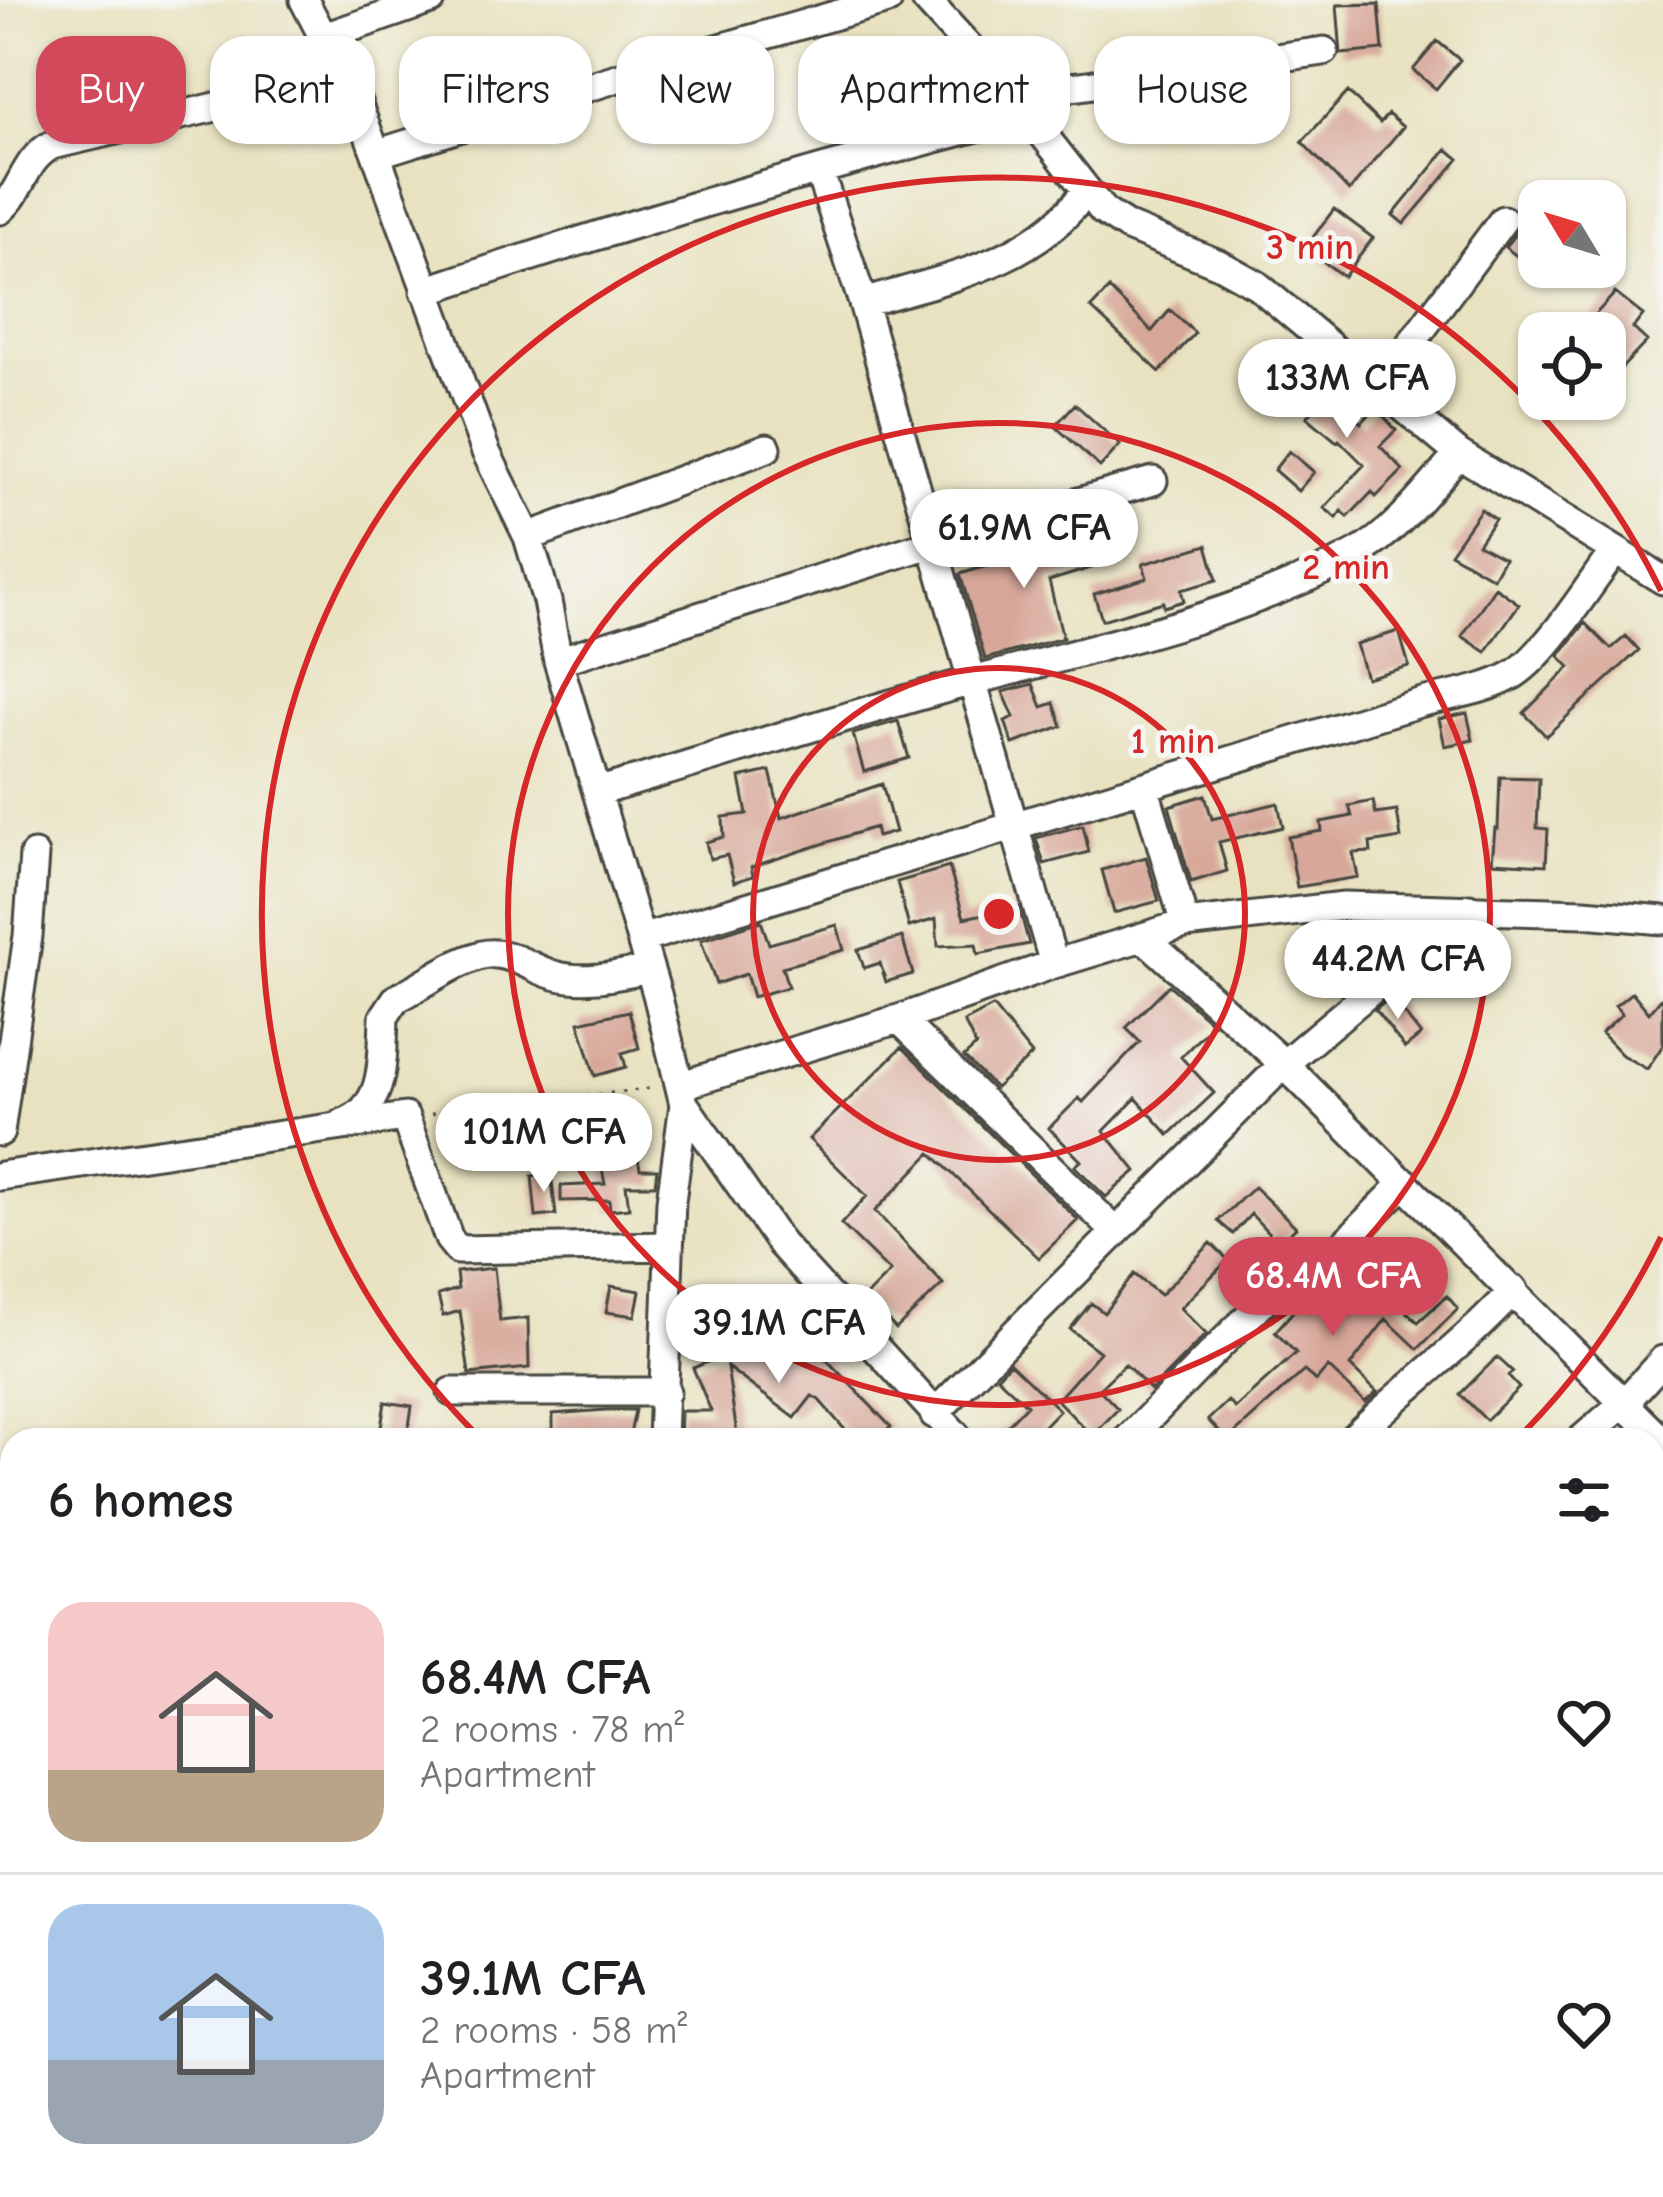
<!DOCTYPE html>
<meta charset="utf-8">
<style>
body{margin:0;font-family:"Comic Neue",sans-serif;background:#f6f6f6;color:#202124;height:100vh;display:flex;flex-direction:column;font-size:45px;white-space:nowrap}
*{box-sizing:border-box;margin:0}
p{font-size:39px;color:#757577}
.icon{flex:none;width:66px;height:66px;fill:none;stroke:currentColor;stroke-width:2;stroke-linecap:round;stroke-linejoin:round}
.map{position:relative;flex:1;overflow:hidden}
.panel{position:absolute;left:0px;top:1428px;width:1665px;height:771px;display:flex;flex-direction:column;background:#fff;border-radius:36px 36px 0 0;box-shadow:0 3px 9px #0004}
.panel>*{flex:none}
.top-card{position:absolute;left:36px;top:36px;width:1593px;height:108px;display:flex;gap:24px}
.needle{width:78px;rotate:308deg}
.buttons{position:absolute;left:1518px;top:180px;display:grid;gap:24px}
.buttons a{display:grid;place-items:center;width:108px;height:108px;border-radius:24px;background:#fff;box-shadow:0 3px 9px #0004;font-size:60px}
.price{position:absolute;translate:-50% -102px;padding:0 27px;border-radius:42px;background:#fff;color:#222;font-size:39px;line-height:78px;filter:drop-shadow(0 3px 6px #0008)}
.price::after{content:'';position:absolute;left:50%;top:72px;width:36px;height:27px;margin-left:-18px;background:inherit;clip-path:polygon(0 0,100% 0,50% 100%)}
.price.on{background:#d1495b;color:#fff}
ul{padding:0;list-style:none}
li{display:flex;align-items:center;gap:36px;height:300px;padding:0 48px}
li+li{border-top:3px solid #e0e0e0}
li span{display:grid;place-items:center;flex:none;width:336px;height:240px;border-radius:36px;color:#555}
li>.icon{margin-inline-start:auto}
span .icon{width:144px;height:144px;fill:#fffc;stroke-width:1}
li b{font-size:51px}
h2{display:flex;justify-content:space-between;align-items:center;height:144px;padding:0 48px;font-size:51px}
.tag{padding:0 42px;border-radius:36px;background:#fff;box-shadow:0 3px 9px #0004;font-size:42px;line-height:108px}
.tag.on{background:#d1495b;color:#fff}
.map>svg:first-child{display:block}
.building{fill:#d7a799}
.lines{fill:none;stroke-linecap:round;stroke-linejoin:round}
.minor-casing{stroke:#474641;stroke-width:33}
.path{stroke:#474641;stroke-width:3;stroke-dasharray:3 9;stroke-linecap:butt}
.minor{stroke:#fff;stroke-width:27}
.ring{fill:none;stroke:#d62828;stroke-width:6}
.centre{fill:#d62828;stroke:#f6f6f2;stroke-width:6}
.ring-label{font-size:36px;text-anchor:middle;font-weight:bold;fill:#d62828;stroke:#f6f6f2;stroke-width:10;stroke-linejoin:round;paint-order:stroke}
</style>
<div class="map">
<svg width="1663" height="2197" viewBox="0 0 1663 2197">
<rect width="100%" height="100%" fill="#f6f6f2"/>
<filter id="ink" filterUnits="userSpaceOnUse"><feTurbulence type="fractalNoise" baseFrequency=".00833" numOctaves="2"/><feDisplacementMap in="SourceGraphic" scale="24" xChannelSelector="R" yChannelSelector="G"/><feConvolveMatrix kernelMatrix="1 2 1 2 8 2 1 2 1" color-interpolation-filters="sRGB"/></filter>
<filter id="wash" filterUnits="userSpaceOnUse"><feTurbulence type="fractalNoise" baseFrequency=".004" numOctaves="4" result="noise"/><feDisplacementMap in="SourceGraphic" scale="48" xChannelSelector="R" yChannelSelector="G"/><feGaussianBlur stdDeviation="2.7" result="paint"/><feColorMatrix in="noise" values="0 0 0 0 0 0 0 0 0 0 0 0 0 0 0 0 0 1.4 0 .05"/><feComposite in="paint" operator="in"/></filter>
<g filter="url(#wash)">
<rect width="100%" height="100%" fill="#e8e2c0"/>
<g id="blocks">
<path class="building" d="M1379 4 1383 50 1341 54 1337 5Z
M1437 41 1460 60 1436 89 1413 70Z
M1348 92 1380 123 1388 114 1403 127 1349 191 1302 142Z
M1447 149 1459 159 1404 224 1393 215Z
M1334 209 1373 238 1344 277 1305 248Z
M1520 216 1538 229 1531 238 1539 245V273L1505 247 1518 230Z
M1109 289 1152 331 1170 310 1195 333 1160 372 1091 308Z
M1615 293 1643 315 1633 328 1647 341 1619 371 1605 359V333H1578Z
M1278 356 1323 399 1327 394 1361 423 1376 408 1396 430 1380 446 1403 470 1376 497 1372 492 1348 517 1342 511 1337 518 1324 508 1364 465 1339 440 1337 442 1307 417 1312 411 1266 368Z
M1075 404 1120 445 1100 467 1055 426Z
M1289 451 1314 472 1298 491 1274 470Z
M1481 509 1495 519 1478 544 1504 558 1493 578 1450 553Z
M1077 521 1091 568 1049 581 1063 638 985 659 960 574 1018 557 1012 539Z
M1207 545 1217 580 1181 590 1184 601 1164 607 1163 602 1102 620 1094 594 1147 578 1143 564Z
M1495 587 1519 604 1486 652 1462 636Z
M1585 623 1611 649 1626 636 1639 650 1546 736 1524 713 1570 667 1559 656Z
M1399 631 1409 666 1366 678 1356 644Z
M1033 684 1042 707 1054 703 1062 726 1013 744 1005 721 1014 717 1003 692Z
M1467 713 1473 740 1445 746 1439 719Z
M898 721 909 758 864 772 853 734Z
M770 771 781 818 882 784 895 832 877 837 875 827 751 867 753 876 734 882 727 855 710 859 706 842 724 837 723 817 747 814 740 778Z
M1500 777 1539 778 1537 828 1548 829 1546 865 1492 862 1495 828 1498 829Z
M1205 795 1212 819 1278 803 1283 827 1219 842 1227 871 1191 882 1169 806Z
M1373 801 1376 814 1397 811 1401 838 1370 843 1371 852 1353 853 1358 877 1297 887 1288 837 1322 831 1321 822 1352 816 1349 806Z
M1083 825 1089 852 1044 864 1036 838Z
M1146 857 1159 901 1114 913 1102 870Z
M949 867 964 918 1019 907 1029 944 978 954 976 944 938 946 936 919 909 927 897 882Z
M761 921 769 944 837 925 844 950 782 967 788 987 753 997 746 974 716 984 701 940Z
M1337 934 1369 969 1340 993 1324 978 1312 988 1299 974 1314 960 1311 956Z
M902 937 913 974 886 982 880 963 864 968 858 950Z
M1169 985 1213 1024 1181 1057 1214 1093 1169 1135 1136 1098 1104 1131 1136 1171 1106 1197 1075 1166 1081 1161 1049 1128 1079 1098 1083 1102 1140 1042 1126 1028Z
M1632 992 1649 1013 1663 996V1045L1647 1069 1622 1055 1601 1033 1622 1014 1615 1006Z
M1391 997 1421 1035 1405 1048 1375 1010Z
M993 1007 1032 1055 995 1088 964 1057 976 1046 964 1022Z
M629 1011 639 1048 622 1053 626 1067 595 1076 579 1022Z
M902 1047 1078 1220 1039 1258 931 1153 875 1211 943 1284 896 1329 865 1297 890 1272 841 1224 867 1196 809 1139Z
M630 1112 640 1169H657L655 1185H626L629 1208 610 1210 609 1200 561 1201V1186L605 1184 592 1120Z
M551 1173 556 1215 536 1217 532 1176Z
M1254 1187 1296 1227 1278 1243 1251 1214 1233 1234 1218 1221Z
M1211 1243 1228 1260 1180 1308 1206 1334 1151 1390 1125 1364 1099 1389 1118 1409 1092 1436 1057 1400 1100 1352 1070 1329 1091 1303 1104 1313 1134 1274 1160 1295Z
M1351 1262 1418 1322 1447 1296 1458 1309 1418 1349 1386 1319 1350 1366 1377 1392 1365 1402 1328 1367 1316 1381 1304 1371 1227 1440 1208 1420 1228 1401 1235 1408 1296 1353 1275 1332 1321 1280Z
M494 1268 500 1321 528 1318 529 1368 469 1374 460 1311 443 1316 438 1295 458 1289 456 1272Z
M611 1286 640 1291 635 1316 606 1312Z
M787 1312 808 1334 805 1337 891 1427 876 1440H854L819 1400 812 1396 795 1418 727 1367 738 1440H680L681 1411H711L693 1368 759 1340Z
M1497 1357 1513 1372 1508 1376 1519 1388 1486 1420 1460 1394Z
M1010 1363 1059 1410 1030 1440H993L1027 1405 997 1377Z
M385 1402 412 1406 407 1440H379Z
M606 1410H635L629 1440H600L602 1432 553 1433V1414Z"/>
</g>
</g>
<g filter="url(#ink)">
<use href="#blocks" fill-opacity="0" stroke="#474641" stroke-width="3"/>
<g class="lines">
<g class="minor-casing">
<path id="minor" d="M304 0 356 100 486 452 528 537 547 601 558 661 657 994 684 1104 781 1244 960 1440
M926 0 1010 92 1103 211 1128 227 1219 264 1257 285 1459 454 1663 580
M324 37 431 0
M1010 92 1080 86 1324 51
M376 154 633 73 888 0
M819 171 863 303 1054 964
M0 210C23 191 23 160 52 145L345 77
M425 291C623 225 825 166 1027 114
M863 303C942 279 1034 264 1085 192
M1378 388 1503 220
M528 537 767 448
M558 661 933 543 1153 481
M1145 789 1185 924
M597 792C722 755 847 715 973 681 1100 646 1237 617 1354 555 1396 533 1428 489 1459 454
M1143 937 1284 1064 1663 1442
M641 939 1419 703C1449 695 1484 691 1511 676 1545 657 1589 585 1614 552
M899 1019 1116 1232
M682 1085 899 1019 1054 964 1185 924 1344 906 1584 913 1663 920
M343 1123C387 1107 382 1057 384 1017L396 999C423 985 452 963 482 955 508 949 530 968 554 975 585 984 619 975 649 969
M0 1132 28 936 34 855
M0 1176 405 1117 449 1239 458 1250 669 1246
M452 1392H666
M934 1414 1284 1064 1469 908
M662 1440 671 1201 684 1104
M1127 1440 1282 1282 1340 1248 1405 1182
M1351 1440C1404 1388 1464 1345 1514 1290
M1581 1440 1626 1401 1663 1360
M1653 2008 1663 1998
M1653 2154 1663 2164
M849 2187 862 2197
M1035 2197 1045 2187
M1466 2197 1476 2187"/>
</g>
<path class="path" d="M431 1114 654 1088
M1269 2197 1279 2187"/>
<use href="#minor" class="minor"/>
</g>
</g>
<g class="ring">
<circle cx="999" cy="914" r="246"/>
<circle cx="999" cy="914" r="491"/>
<path d="M1661 1237A737 737 0 0 1 1516 1440M482 1440A737 737 0 1 1 1661 591"/>
</g>
<circle cx="999" cy="914" r="18" class="centre"/>
<g class="ring-label">
<text x="1310" y="259">3 min</text>
<text x="1346" y="579">2 min</text>
<text x="1173" y="753">1 min</text>
</g>
</svg>
<div class="buttons">
<a><svg class="needle" viewBox="-14 -14 28 28"><path d="M0-13l5 13h-10z" fill="#e53935"/><path d="M0 13l5-13h-10z" fill="#757577"/></svg></a>
<a><svg class="icon" aria-label="locate" viewBox="0 0 24 24"><circle cx="12" cy="12" r="6"/><path d="M12 2v4M12 18v4M2 12h4M18 12h4"/></svg></a>
</div>
<b class="price" style="left:1347px;top:441px">133M CFA</b>
<b class="price" style="left:1024px;top:591px">61.9M CFA</b>
<b class="price" style="left:1398px;top:1022px">44.2M CFA</b>
<b class="price" style="left:544px;top:1195px">101M CFA</b>
<b class="price on" style="left:1333px;top:1339px">68.4M CFA</b>
<b class="price" style="left:779px;top:1386px">39.1M CFA</b>
<div class="top-card">
<a class="tag on">Buy</a>
<a class="tag">Rent</a>
<a class="tag">Filters</a>
<a class="tag">New</a>
<a class="tag">Apartment</a>
<a class="tag">House</a>
</div>
<section class="panel">
<h2>6 homes<svg class="icon" aria-label="filters" viewBox="0 0 24 24"><path d="M4 7h16M4 17h16"/><circle cx="9" cy="7" r="2"/><circle cx="15" cy="17" r="2"/></svg></h2>
<ul>
<li><span style="background:linear-gradient(#f6c9c9 70%,#b9a48a 0)"><svg class="icon" aria-label="home" viewBox="0 0 24 24"><path d="M3 11l9-7 9 7M6 9v11h12V9"/></svg></span><div><b>68.4M CFA</b><p>2 rooms · 78 m²</p><p>Apartment</p></div><svg class="icon" aria-label="heart" viewBox="0 0 24 24"><path d="M12 20l-8-8c-3-5 5-10 8-4 3-6 11-1 8 4z"/></svg></li>
<li><span style="background:linear-gradient(#a9c7e8 65%,#9aa5b1 0)"><svg class="icon" aria-label="home" viewBox="0 0 24 24"><path d="M3 11l9-7 9 7M6 9v11h12V9"/></svg></span><div><b>39.1M CFA</b><p>2 rooms · 58 m²</p><p>Apartment</p></div><svg class="icon" aria-label="heart" viewBox="0 0 24 24"><path d="M12 20l-8-8c-3-5 5-10 8-4 3-6 11-1 8 4z"/></svg></li>
</ul>
</section>
</div>
